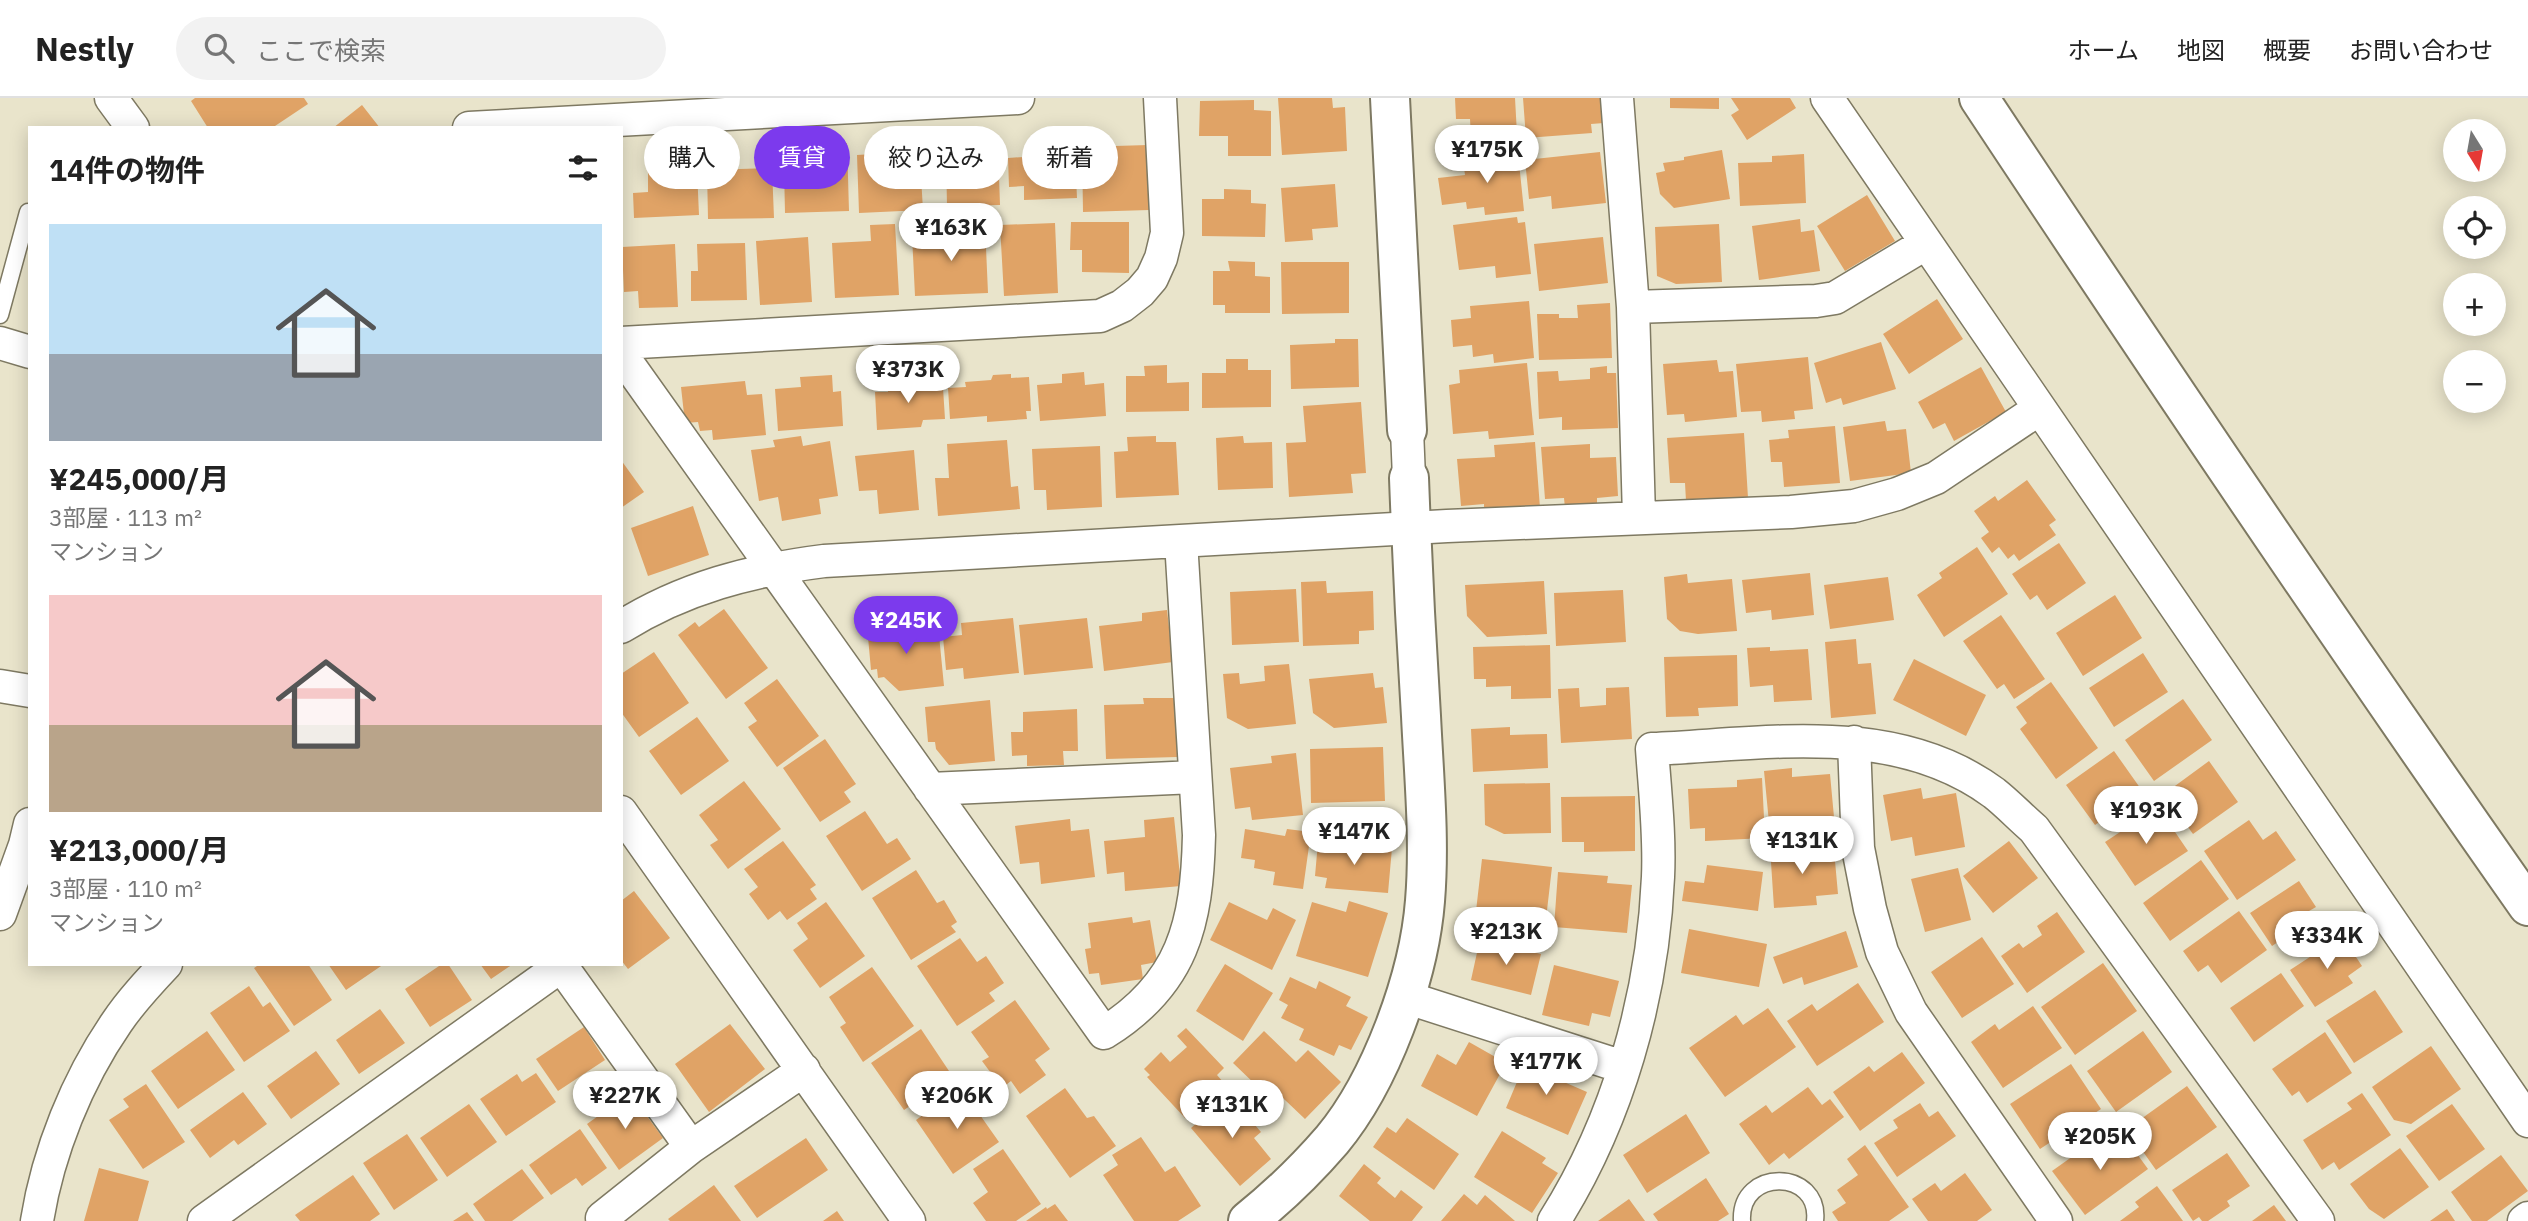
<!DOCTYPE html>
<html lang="ja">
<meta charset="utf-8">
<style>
body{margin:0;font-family:"IBM Plex Sans","Noto Sans JP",sans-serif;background:#f2f2f2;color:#222;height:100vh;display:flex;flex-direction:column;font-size:26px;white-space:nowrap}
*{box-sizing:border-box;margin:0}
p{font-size:23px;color:#767676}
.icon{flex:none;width:38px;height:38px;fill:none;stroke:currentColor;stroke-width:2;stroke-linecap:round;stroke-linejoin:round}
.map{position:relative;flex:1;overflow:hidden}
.sheet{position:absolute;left:28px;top:28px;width:595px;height:840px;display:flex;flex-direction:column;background:#fff;border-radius:0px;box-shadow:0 4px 18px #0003}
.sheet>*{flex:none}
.top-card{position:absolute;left:644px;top:28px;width:665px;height:63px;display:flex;gap:14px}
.needle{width:46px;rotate:169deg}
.fabs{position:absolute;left:2443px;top:21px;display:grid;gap:14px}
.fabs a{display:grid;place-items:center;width:63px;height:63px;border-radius:50%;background:#fff;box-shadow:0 4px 18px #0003;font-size:35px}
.price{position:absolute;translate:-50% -60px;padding:0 16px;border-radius:24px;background:#fff;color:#222;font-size:23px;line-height:46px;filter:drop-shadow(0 2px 4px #0008)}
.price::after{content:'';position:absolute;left:50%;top:42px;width:21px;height:16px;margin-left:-10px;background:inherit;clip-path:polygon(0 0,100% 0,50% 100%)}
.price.on{background:#7c3aed;color:#fff}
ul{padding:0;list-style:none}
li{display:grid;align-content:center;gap:14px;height:371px;padding:0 21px}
li span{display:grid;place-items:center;height:217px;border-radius:0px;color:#555}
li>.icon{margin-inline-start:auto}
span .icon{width:126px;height:126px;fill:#fffc;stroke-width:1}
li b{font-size:30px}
h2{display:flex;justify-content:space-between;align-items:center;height:84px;padding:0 21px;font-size:30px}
.pill{padding:0 24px;border-radius:32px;background:#fff;box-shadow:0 4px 18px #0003;font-size:24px;line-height:63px}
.pill.on{background:#7c3aed;color:#fff}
header{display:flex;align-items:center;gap:42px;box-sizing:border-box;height:98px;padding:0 35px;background:#fff;border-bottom:2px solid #e0e0e0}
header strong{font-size:33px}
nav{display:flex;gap:38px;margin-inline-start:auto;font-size:24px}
.search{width:490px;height:63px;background:#f2f2f2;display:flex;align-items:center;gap:18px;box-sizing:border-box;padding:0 24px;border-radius:38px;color:#767676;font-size:26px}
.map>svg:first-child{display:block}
.building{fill:#e0a366}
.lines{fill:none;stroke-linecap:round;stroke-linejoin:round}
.lane-casing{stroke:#7e7962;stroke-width:19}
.street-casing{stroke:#7e7962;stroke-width:35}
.secondary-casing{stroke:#7e7962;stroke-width:42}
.lane{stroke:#fff;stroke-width:16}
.street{stroke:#fff;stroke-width:32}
.secondary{stroke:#fff;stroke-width:38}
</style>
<header>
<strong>Nestly</strong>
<div class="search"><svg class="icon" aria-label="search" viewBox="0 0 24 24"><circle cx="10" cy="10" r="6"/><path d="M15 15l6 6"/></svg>ここで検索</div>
<nav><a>ホーム</a><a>地図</a><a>概要</a><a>お問い合わせ</a></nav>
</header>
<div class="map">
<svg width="2528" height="1123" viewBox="0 0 2528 1123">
<rect width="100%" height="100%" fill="#e9e4cb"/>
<path class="building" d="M195 0H304L308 6 272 30H208L191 3Z
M1278 0H1332L1333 10 1345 9 1347 53 1282 57Z
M1455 0H1515L1517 36 1471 39 1470 21H1456Z
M1523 0H1602L1604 25 1591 26 1592 35 1526 40Z
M1670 0H1719V11L1670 10Z
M1731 0H1790L1796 10 1747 42 1731 17 1739 12Z
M1254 2V12L1271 13V58H1228V38H1199L1200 3Z
M362 7 380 30H333Z
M847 45 849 113 785 115 784 69 808 68 807 47Z
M1059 47 1060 56H1075L1077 100 1024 102V88L1009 89 1008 60 1038 58 1037 48Z
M1148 47 1149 112 1083 114 1082 49Z
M973 49H998L1000 107 947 108 946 58 973 57Z
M1722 52 1730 101 1674 110 1660 96 1656 75 1665 73 1663 65 1684 62V59Z
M905 54V62H920L923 112 859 115 857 57Z
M1600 54 1606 105 1552 111 1551 98 1529 101 1525 62Z
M1518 55 1524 113 1485 117 1484 109 1467 111 1466 104 1442 107 1438 80 1465 77 1463 62Z
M1804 56 1806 105 1740 108 1738 65 1772 64V58Z
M772 70 774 120 708 121 707 72Z
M697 72 699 117 634 120 633 95 648 94V74Z
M1335 86 1338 129 1312 131 1313 142 1285 144 1281 90Z
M1224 91 1251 92V105L1266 106 1265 139 1202 138V101H1224Z
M1867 97 1895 143 1845 173 1817 128Z
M1517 119 1518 125 1525 124 1531 176 1496 180 1495 168 1459 172 1453 127Z
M1800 121 1801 134 1814 132 1820 173 1759 182 1752 128Z
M1071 124H1129V175L1082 174V152H1070Z
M1055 125 1058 195 1004 198 1000 127Z
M895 126 899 197 835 200 832 145 871 143 870 127Z
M1719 126 1722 184 1676 186 1657 178 1655 129Z
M985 127 988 195 915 198 912 137 963 135 965 128Z
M808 139 812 204 760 207 756 143Z
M1603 139 1608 185 1539 193 1534 146Z
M745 145 747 202 691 203V173H698L697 146Z
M675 146 678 209 639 210 638 193 624 194 622 149Z
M1228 163 1255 164V178L1270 179V215H1225V207H1213V173H1230Z
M1281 164H1349V215L1282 216Z
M1937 201 1963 241 1909 276 1883 236Z
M1529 203 1534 260 1494 265 1493 256 1473 259 1472 247 1453 249 1451 222 1471 220 1470 208Z
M1610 205 1612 260 1539 262 1537 216H1559V220H1578L1577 207Z
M1335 241H1358L1359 289 1291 291 1290 247 1335 245Z
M1881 244 1896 291 1843 307 1841 300 1826 305 1814 265Z
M1808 259 1813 311 1794 313 1795 321 1762 324 1761 313 1741 314 1736 266Z
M1226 261H1248V272H1271V309L1202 310V275H1226Z
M1717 262 1719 274 1733 273 1737 319 1685 324 1684 316 1667 317 1663 266Z
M1527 265 1534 337 1489 341 1488 333 1453 336 1449 287 1460 285 1459 272Z
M1167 267V285L1189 284V313L1126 314V278H1145L1144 268Z
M1607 268V275H1616L1618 330 1562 332V319L1539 321 1537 274 1558 273 1559 283 1590 281V270Z
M1981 269 2006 314 1954 343 1945 325 1933 331 1918 304Z
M1084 274 1085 287 1104 285 1106 318 1040 323 1037 287 1062 285V276Z
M1011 276V280L1029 279 1031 313H1026L1027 321 987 324V318L950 321 948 290 966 289 965 284 991 282 993 277Z
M832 277 833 294 841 293 843 328 778 333 775 291 801 289 800 279Z
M916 279V292L943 290 945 321 923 322 921 329 877 332 875 294H888L887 281Z
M745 283 747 297 762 296 766 337 713 342 712 332 700 333 698 324 685 325 681 289Z
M1361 304 1366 375 1351 376 1353 395 1289 399 1286 345 1306 344 1303 308Z
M1885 323 1887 333 1906 331 1911 375 1850 383 1843 329Z
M1835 328 1840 385 1784 389 1782 364H1771L1769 342 1789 340 1788 332Z
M1744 335 1748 400 1686 403 1685 385H1670L1667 340Z
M801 338 803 348 830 343 838 398 819 401 821 416 782 423 778 399 759 403 751 352 775 349 773 342Z
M1156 338V344H1176L1179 397 1116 400 1114 354 1128 353 1127 339Z
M1243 338 1244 345 1272 344 1273 390 1218 392 1216 340Z
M1007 342 1011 389 1018 388 1020 411 938 418 935 380H949L947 346Z
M1535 344 1540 410 1484 415V406L1461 408 1457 361 1495 359 1494 347Z
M1590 346V360L1616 359 1618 398 1597 400V409L1565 410 1564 400 1545 401 1541 349Z
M1100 348 1102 409 1047 412 1046 392H1034L1032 351Z
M914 352 919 412 879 416 877 392 859 393 855 358Z
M621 362 644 394 621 410Z
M2027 382 2056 422 2049 427 2056 437 2019 463 2014 456 2008 461 1999 449 1992 455 1981 440 1989 434 1974 413 1995 398 1998 403Z
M693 408 709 457 648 478 631 430Z
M2059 445 2086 485 2047 512 2037 497 2030 502 2012 476Z
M1977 449 2008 496 1944 539 1917 497 1942 480 1939 475Z
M1810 475 1814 517 1772 522 1771 512 1746 515 1742 482Z
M1687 476 1688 485 1732 481 1737 533 1698 536 1680 533 1667 521 1664 479Z
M1888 479 1894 522 1830 531 1824 487Z
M1326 483 1327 495 1373 493 1374 532 1359 533V546L1303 548 1301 484Z
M1544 483 1547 536 1487 539 1467 518 1465 487Z
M1296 491 1299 544 1232 547 1230 494Z
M1623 492 1626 544 1556 548 1554 495Z
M2115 497 2142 540 2083 578 2056 535Z
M724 511 768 570 726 601 678 537 695 524 699 529Z
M1167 512 1173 564 1104 573 1099 528 1142 523V515Z
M2001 517 2045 581 2014 601 2004 586 1997 591 1963 543Z
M1013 520 1019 575 964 581 963 570 946 572 943 539 962 537 961 525Z
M1087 520 1093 570 1024 577 1019 527Z
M920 522 922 538 939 537 944 588 899 593 884 579 878 580 877 571 871 572 867 528Z
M1856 541 1858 566 1871 565 1876 616 1831 620 1825 544Z
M1550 547 1551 600 1511 601V588L1486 589V581H1474L1473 549Z
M1770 549V553L1808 551 1812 602 1774 604 1773 587 1750 589 1747 550Z
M654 554 689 605 639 639 621 614V576Z
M2143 555 2168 594 2114 629 2089 590Z
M1737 557 1738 608 1698 610 1699 618 1666 619 1664 559Z
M1914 561 1986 597 1966 638 1893 602Z
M1289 566 1296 626 1248 631 1227 620 1223 576 1239 575 1240 586 1265 583 1264 568Z
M1373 575 1375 590 1383 589 1387 625 1334 630 1313 615 1309 581Z
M777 581 819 638 777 669 748 629 757 623 744 605Z
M2051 584 2098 650 2056 681 2020 631 2027 625 2016 609Z
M1629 589 1632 641 1561 645 1558 591 1579 590 1580 609 1606 607V590Z
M1143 600H1176L1177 659 1106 661 1104 607 1144 606Z
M2183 601 2212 642 2154 683 2125 642Z
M990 602 995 663 949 667 936 651 935 644H928L925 609Z
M1077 611 1078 653H1063L1064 667 1027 668V657L1012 658 1011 634H1023V614Z
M697 619 729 663 681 697 649 653Z
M1510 629V637L1547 636 1548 670 1473 674 1471 631Z
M825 641 856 686 844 694 851 704 820 724 783 670Z
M1383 649 1385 703 1311 705 1310 651Z
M2114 653 2143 694 2095 727 2066 687Z
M1296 655 1303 717 1252 722 1250 709 1235 711 1230 670 1272 665 1271 658Z
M2209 663 2238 704 2193 736 2164 696Z
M1792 670V679L1830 676 1835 730 1770 735 1764 673Z
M1762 680 1765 740 1705 743V730L1690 731 1688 691 1737 689V682Z
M744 683 781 731 728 771 710 747 718 742 699 717Z
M1550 685 1551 735 1504 736 1485 727 1484 686Z
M1921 690 1923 701 1956 695 1965 749 1915 758 1912 739 1891 743 1883 697Z
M1635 698V753L1584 754V744H1562L1561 699Z
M2158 709 2188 753 2135 788 2105 744Z
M865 713 887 746 897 740 911 761 862 793 826 738Z
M1174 719 1181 788 1125 793 1124 774 1107 776 1104 743 1145 739 1144 722Z
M1070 721 1071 733 1089 731 1095 779 1041 786 1039 764 1020 766 1015 728Z
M2249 722 2263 742 2276 733 2296 762 2237 802 2204 753Z
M1245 731 1285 738 1287 731 1311 734 1303 791 1273 787 1275 774 1254 770 1255 762 1241 760Z
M783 743 816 787 810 791 817 801 787 822 780 813 768 822 749 796 758 789 744 771Z
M2009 743 2038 780 1993 815 1963 778Z
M1318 744 1392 750 1388 795 1325 790 1327 780 1315 778Z
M1796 747 1797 755 1834 752 1838 796 1816 798 1817 807 1774 810 1770 749Z
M1482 761 1552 769 1546 821 1476 813Z
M2201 762 2229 801 2170 843 2143 805Z
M1707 767 1763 774 1758 813 1682 803 1685 783 1704 785Z
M1958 770 1971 822 1925 834 1911 781Z
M916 772 937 805 944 802 957 824 951 828 956 834 911 862 872 800Z
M1558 774 1608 778 1607 785 1632 787 1627 835 1554 829Z
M2299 783 2316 809 2309 813 2314 820 2272 848 2250 815Z
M634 793 670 840 628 871 621 862V803Z
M1349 803 1388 815 1368 879 1296 858 1312 804 1346 814Z
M826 804 865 858 820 890 793 852 808 841 797 825Z
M1229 804 1267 822 1273 810 1296 822 1272 872 1210 842Z
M2239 813 2267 852 2221 885 2208 867 2198 874 2183 853Z
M2057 814 2085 854 2027 895 2001 858 2019 845 2023 850 2042 837 2037 828Z
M1132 819 1133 825 1150 822 1157 864 1141 867 1143 881 1101 887 1099 875 1089 876 1085 851 1091 850 1088 825Z
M1689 831 1767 846 1759 889 1681 875Z
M1846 833 1858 869 1804 887 1802 879 1783 886 1773 859Z
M2342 838 2362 868 2348 878 2353 885 2315 909 2290 872Z
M1982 839 2014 886 1962 920 1931 874Z
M960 840 977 864 986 858 1004 885 989 895 995 903 957 928 917 868Z
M1480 841 1541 856 1531 897 1471 882Z
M2103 865 2137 913 2075 957 2041 909Z
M260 866H308L332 902 294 928 254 870Z
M328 866H384L346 892Z
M442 866H448L472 902 430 929 405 891Z
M480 866H513L491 881Z
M1225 866 1273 895 1243 943 1196 913Z
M1554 867 1619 883 1610 919 1592 915 1589 928 1542 917Z
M872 869 914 928 863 964 840 929 846 925 829 899Z
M2281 875 2304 908 2254 944 2230 910Z
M1290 879 1316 891 1319 883 1351 899 1346 908 1368 919 1351 952 1339 947 1334 958 1299 942 1304 931 1281 920 1288 907 1279 902Z
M1858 885 1884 924 1817 968 1787 923 1812 906 1817 913Z
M249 888 263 909 270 904 290 933 244 964 210 915Z
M2375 892 2403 934 2354 965 2326 923Z
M1015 902 1050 951 1035 962 1046 977 1020 996 1011 983 1002 990 982 963 989 959 971 934Z
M2033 908 2062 950 2003 990 1971 944 1995 926 1999 932Z
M1768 910 1796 949 1725 999 1689 950 1736 917 1743 927Z
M380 911 405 945 359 976 336 942Z
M730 926 765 971 709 1014 675 966Z
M584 929 605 962 558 993 536 961Z
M1186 930 1224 970 1217 977 1223 984 1185 1020 1147 979 1150 977 1144 971 1161 954 1170 964 1187 949 1177 938Z
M921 931 953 979 904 1012 871 965Z
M207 933 235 972 178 1011 151 973Z
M1264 933 1296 964 1308 952 1341 984 1305 1021 1264 982 1258 989 1233 965Z
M2143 933 2172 974 2116 1014 2087 973Z
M2325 934 2352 975 2307 1005 2299 993 2292 998 2272 971Z
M1469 944 1506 965 1477 1018 1421 988 1437 956 1456 967Z
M2431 948 2461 991 2411 1026 2394 1022 2372 989Z
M316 953 340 986 291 1021 267 988Z
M1902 954 1925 985 1860 1033 1833 994 1869 968 1874 974Z
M1527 960 1561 974 1557 981 1587 994 1568 1037 1506 1010Z
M2071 966 2101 1011 2040 1051 2010 1006Z
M536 975 556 1004 506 1038 480 1001 517 976 522 984Z
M146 986 185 1044 143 1071 109 1022 129 1009 123 1001Z
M2187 988 2217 1029 2156 1072 2127 1031Z
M1808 989 1822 1007 1830 1001 1844 1019 1789 1061 1784 1055 1769 1067 1739 1026 1766 1007 1772 1015Z
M961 990 999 1044 953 1076 916 1022Z
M1065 990 1087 1020 1094 1018 1116 1048 1070 1080 1026 1018Z
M243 994 267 1026 238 1047 234 1042 210 1060 190 1032Z
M630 995 663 1040 619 1072 587 1026Z
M2362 995 2391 1037 2339 1072 2334 1064 2322 1072 2303 1042 2352 1011 2347 1005Z
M1229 997 1261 1034 1254 1040 1271 1061 1240 1088 1191 1030Z
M1920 1005 1929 1019 1938 1013 1956 1038 1897 1079 1874 1045 1898 1030 1893 1022Z
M469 1006 497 1044 447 1079 420 1040Z
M2452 1006 2485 1051 2439 1083 2406 1038Z
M1686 1016 1710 1055 1647 1095 1623 1057Z
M1407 1020 1459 1056 1434 1092 1373 1049 1387 1029 1396 1035Z
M580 1031 607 1070 582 1088 576 1080 551 1097 529 1067Z
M1502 1033 1546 1060 1542 1065 1558 1075 1532 1115 1474 1079Z
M2121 1034 2148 1071 2085 1117 2052 1073 2097 1041 2102 1047Z
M407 1036 438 1082 394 1112 363 1065Z
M1141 1039 1165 1074 1175 1068 1201 1108 1178 1123H1134L1103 1077 1118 1067 1112 1057Z
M806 1040 828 1072 757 1120 734 1088Z
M1865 1047 1909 1109 1889 1123H1838L1832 1114 1846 1105 1837 1092 1858 1077 1847 1061Z
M2400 1050 2429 1089 2384 1121 2369 1111 2350 1086Z
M1003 1051 1041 1106 1016 1123H986L973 1105 988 1094 973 1071Z
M2227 1055 2250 1088 2227 1103 2230 1108 2208 1123H2202L2199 1119 2193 1123 2172 1092Z
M2501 1057 2528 1093 2487 1123H2472L2451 1094Z
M1364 1066 1381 1080 1377 1085 1395 1100 1401 1092 1423 1109 1412 1123H1370L1339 1098Z
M99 1070 149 1083 138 1123H84Z
M522 1071 544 1100 512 1123H485L473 1106Z
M1965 1075 1992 1112 1977 1123H1928L1912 1101 1935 1085 1941 1093Z
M353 1077 380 1116 370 1123H300L295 1117Z
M1706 1080 1729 1116 1718 1123H1658L1653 1116Z
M714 1087 741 1123H670L668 1121Z
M2157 1088 2183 1123H2120L2139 1109 2135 1104Z
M1464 1096 1477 1107 1485 1097 1515 1123H1441Z
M1629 1101 1645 1123H1598Z
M1055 1106 1068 1123H1026L1046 1109 1047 1111Z
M2274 1107 2286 1123H2252Z
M2447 1111 2455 1123H2430Z
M837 1113 844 1123H823Z
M467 1114 474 1123H453Z"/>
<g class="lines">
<g class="lane-casing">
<path id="lane" d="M0 217 28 114
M1742 1123C1739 1069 1821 1071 1815 1123"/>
</g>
<g class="street-casing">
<path id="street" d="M111 0 133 30
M1617 0 1633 209 1639 419
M1827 0 2528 1023
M469 30 1018 0
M1633 209 1816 203 1835 200 1925 146
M0 245 30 254
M621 245 1100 218 1122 208 1140 194 1152 180 1161 160 1167 135 1160 0
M621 256 1104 935C1183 886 1197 826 1199 737L1181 443
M1407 332 1409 380
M621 529C683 490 752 472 824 463L1447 428 1791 414 1854 408 1897 396 1936 380 2039 311
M0 588 30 593
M1854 644 1858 750 1870 811 1882 854 1911 914 2056 1123
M930 691 1195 679
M621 714 909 1123
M0 816 25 747 30 726
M560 866 691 1049 804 972
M1405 899 1623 969
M37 1123C48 1054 77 982 117 924 131 903 149 884 166 866
M204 1123 561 868
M603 1123 602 1120 691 1049
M1554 1123C1618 1022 1653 898 1658 779 1660 737 1655 694 1652 651 1767 646 1895 622 1994 695 2008 706 2020 719 2034 731L2318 1123
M2524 1123 2528 1120"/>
</g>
<g class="secondary-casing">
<path id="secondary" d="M1390 0 1407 332
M1979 0C2159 272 2341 542 2528 808
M1248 1123C1278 1099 1307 1071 1332 1042 1381 983 1419 879 1425 803 1430 742 1424 680 1421 618 1416 539 1412 460 1409 380"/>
</g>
<use href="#lane" class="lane"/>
<use href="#street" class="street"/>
<use href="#secondary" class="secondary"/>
</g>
</svg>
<div class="fabs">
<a><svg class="needle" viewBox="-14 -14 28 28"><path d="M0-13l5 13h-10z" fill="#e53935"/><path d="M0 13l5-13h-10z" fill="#767676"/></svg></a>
<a><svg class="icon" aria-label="locate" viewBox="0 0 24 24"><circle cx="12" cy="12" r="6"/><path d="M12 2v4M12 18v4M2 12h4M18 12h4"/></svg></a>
<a>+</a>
<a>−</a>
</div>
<b class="price" style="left:1487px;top:87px">¥175K</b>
<b class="price" style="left:951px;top:165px">¥163K</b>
<b class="price" style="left:908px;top:307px">¥373K</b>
<b class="price on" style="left:906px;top:558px">¥245K</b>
<b class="price" style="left:2146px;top:748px">¥193K</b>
<b class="price" style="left:1354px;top:769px">¥147K</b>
<b class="price" style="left:1802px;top:778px">¥131K</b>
<b class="price" style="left:1506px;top:869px">¥213K</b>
<b class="price" style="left:2327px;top:873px">¥334K</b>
<b class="price" style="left:1546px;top:999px">¥177K</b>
<b class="price" style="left:625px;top:1033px">¥227K</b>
<b class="price" style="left:957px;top:1033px">¥206K</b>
<b class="price" style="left:1232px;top:1042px">¥131K</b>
<b class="price" style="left:2100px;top:1074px">¥205K</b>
<div class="top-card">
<a class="pill">購入</a>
<a class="pill on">賃貸</a>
<a class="pill">絞り込み</a>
<a class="pill">新着</a>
</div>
<section class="sheet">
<h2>14件の物件<svg class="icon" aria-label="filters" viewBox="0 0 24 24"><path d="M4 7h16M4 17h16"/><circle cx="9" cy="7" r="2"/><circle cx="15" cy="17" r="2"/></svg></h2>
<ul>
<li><span style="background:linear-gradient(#bfe0f5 60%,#9aa5b1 0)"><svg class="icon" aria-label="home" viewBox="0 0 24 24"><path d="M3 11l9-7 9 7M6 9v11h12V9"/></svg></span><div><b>¥245,000/月</b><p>3部屋 · 113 m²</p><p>マンション</p></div></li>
<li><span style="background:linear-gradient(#f6c9c9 60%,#b9a48a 0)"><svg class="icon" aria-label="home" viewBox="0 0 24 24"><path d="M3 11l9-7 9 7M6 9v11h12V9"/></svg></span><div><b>¥213,000/月</b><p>3部屋 · 110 m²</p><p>マンション</p></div></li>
</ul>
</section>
</div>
